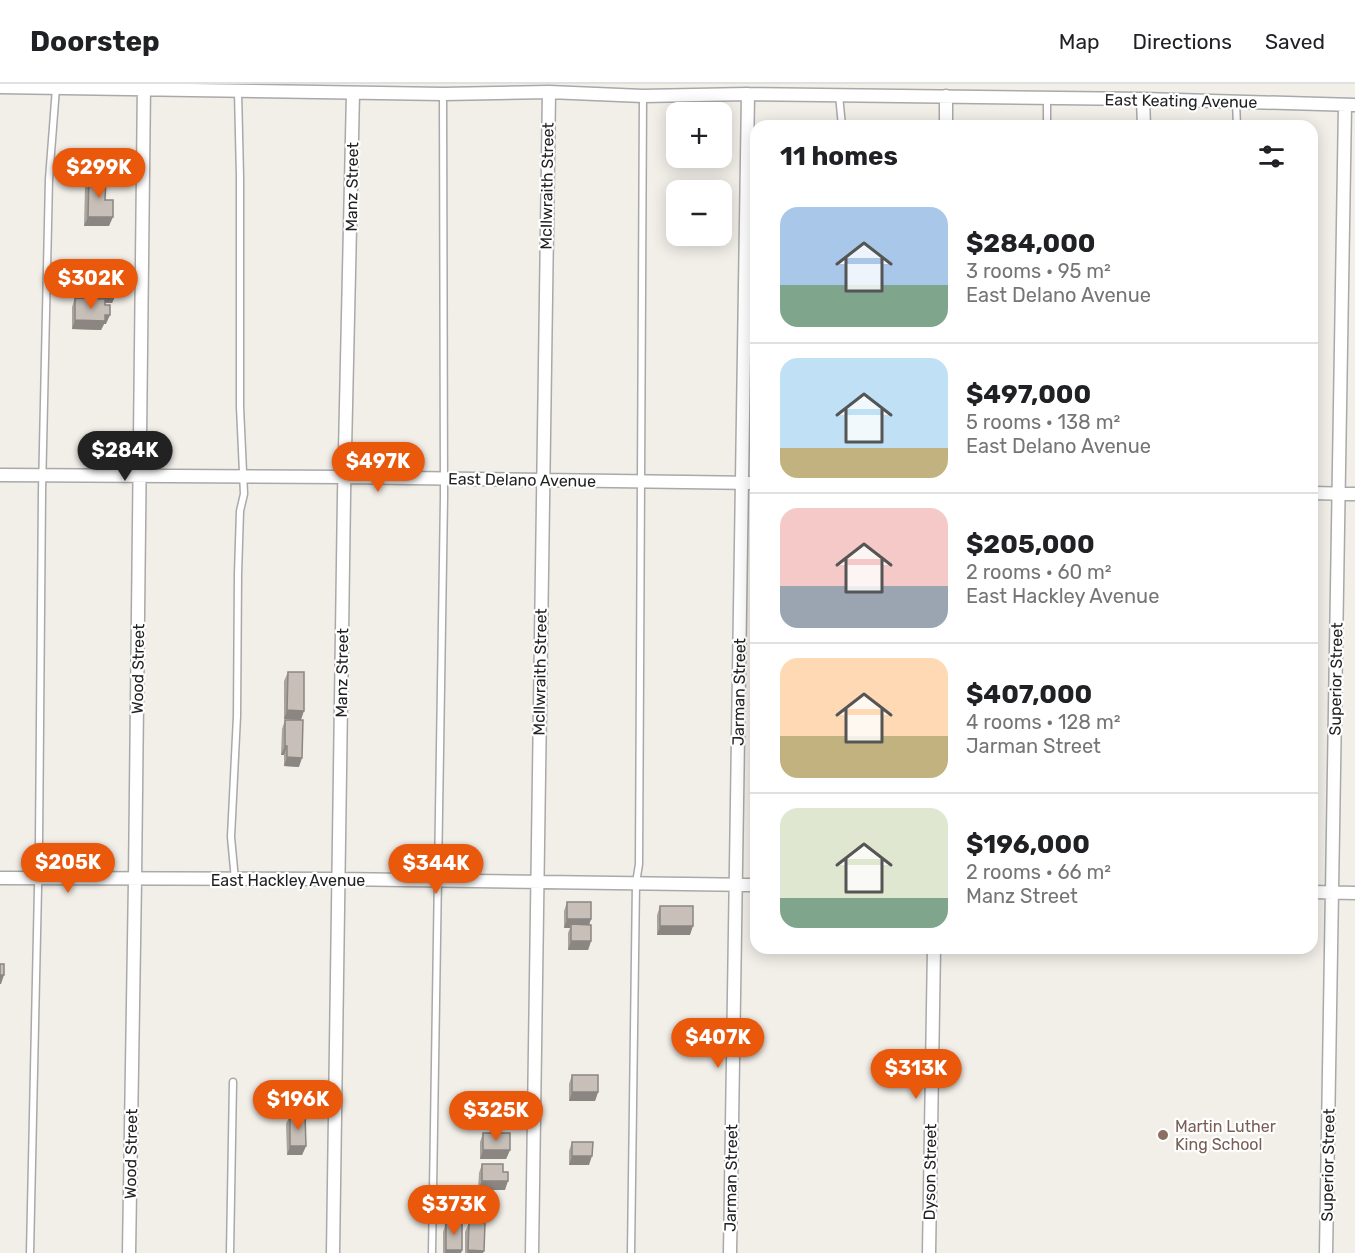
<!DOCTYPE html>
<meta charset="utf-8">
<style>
body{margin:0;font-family:Rubik,sans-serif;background:#f6f6f6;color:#202124;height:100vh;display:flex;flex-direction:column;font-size:22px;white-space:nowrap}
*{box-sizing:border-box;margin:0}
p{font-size:20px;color:#757577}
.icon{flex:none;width:33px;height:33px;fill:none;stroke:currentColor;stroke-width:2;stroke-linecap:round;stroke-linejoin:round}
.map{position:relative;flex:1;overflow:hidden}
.side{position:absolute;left:750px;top:36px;width:568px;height:834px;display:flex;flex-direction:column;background:#fff;border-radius:18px;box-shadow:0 3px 15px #0003}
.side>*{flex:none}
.tools{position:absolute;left:666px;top:18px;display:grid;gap:12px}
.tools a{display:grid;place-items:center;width:66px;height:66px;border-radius:12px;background:#fff;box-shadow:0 3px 15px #0003;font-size:30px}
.price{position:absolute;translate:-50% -51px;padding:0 14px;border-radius:21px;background:#ea580c;color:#fff;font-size:20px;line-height:39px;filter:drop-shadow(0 2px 3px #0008)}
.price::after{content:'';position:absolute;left:50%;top:36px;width:18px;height:14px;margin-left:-9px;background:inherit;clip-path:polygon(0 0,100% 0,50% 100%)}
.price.current{background:#222;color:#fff}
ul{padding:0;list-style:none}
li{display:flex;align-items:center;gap:18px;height:150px;padding:0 30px}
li+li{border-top:2px solid #e0e0e0}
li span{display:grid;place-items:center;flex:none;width:168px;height:120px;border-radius:18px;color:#555}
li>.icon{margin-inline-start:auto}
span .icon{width:72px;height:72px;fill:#fffc;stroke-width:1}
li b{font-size:26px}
h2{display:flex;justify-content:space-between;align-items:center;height:72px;padding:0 30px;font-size:26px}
header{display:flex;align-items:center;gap:36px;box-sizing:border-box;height:84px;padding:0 30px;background:#fff;border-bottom:2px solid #e0e0e0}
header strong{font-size:28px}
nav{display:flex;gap:33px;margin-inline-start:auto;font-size:21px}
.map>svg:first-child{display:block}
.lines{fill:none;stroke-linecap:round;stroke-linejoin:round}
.service-casing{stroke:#a9a9a9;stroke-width:9}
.minor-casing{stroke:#a9a9a9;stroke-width:15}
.service{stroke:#fff;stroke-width:6}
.minor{stroke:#fff;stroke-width:12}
.wall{fill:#aba49e}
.shaded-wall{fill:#8b8681}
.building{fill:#c7bfb8;stroke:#8b8681;stroke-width:1.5}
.education-dot{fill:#8d6e63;stroke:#fff;stroke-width:2}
.labels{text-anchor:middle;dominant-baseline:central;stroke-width:4.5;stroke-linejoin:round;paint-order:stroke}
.street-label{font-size:16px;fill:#222;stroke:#fff}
.education-label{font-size:16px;fill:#785e54;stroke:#fff;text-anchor:start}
</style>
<header>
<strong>Doorstep</strong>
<nav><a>Map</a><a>Directions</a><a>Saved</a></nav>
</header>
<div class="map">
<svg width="1355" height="1169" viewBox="0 0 1355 1169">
<rect width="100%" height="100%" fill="#f2efe9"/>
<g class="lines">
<g class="service-casing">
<path id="service" d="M839 11 842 42
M1236 18 1237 42
M1047 42V14
M235 796 231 753 237 632 238 490 240 427 244 410 240 323V93L238 7
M30 1169 39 758 42 408 49 95 56 4
M230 1169 233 998
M432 1169 444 413 443 10
M631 1169 636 799 639 780 643 12"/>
</g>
<g class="minor-casing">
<path id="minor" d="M0 3 443 10 549 8 643 12 748 10 1143 15 1355 21
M1143 15 1144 42
M946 42V12
M0 391 345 393 756 399
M1312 409 1355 410
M0 794 338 795 756 801
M1312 808 1355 809
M129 1169 135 796 144 0
M333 1169 344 411 353 9
M532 1169 549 8
M730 1169 748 10
M929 1169 934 864
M1326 1169 1345 21"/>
</g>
<use href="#service" class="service"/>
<use href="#minor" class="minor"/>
</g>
<path class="wall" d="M89 94 105 116 109 142H84L85 103Z
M78 181 116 210 112 219H105L106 240H104L101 246 72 245V223L75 214H79V199H75V190Z
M288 588 301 636 284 635V597Z
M285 636 299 683 284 682V671H281L282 645Z
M567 818 591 835 589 841 591 857 588 866H568V849L570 844H564V827Z
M660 822 690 851H657V831Z
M572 991 598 1008 595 1017H569V1000Z
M290 1031 306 1062 302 1071H287L286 1040Z
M483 1049 510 1066 506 1075H480V1058Z
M572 1058 589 1081H569V1067Z
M482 1080 503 1088 505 1106H478L479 1089Z
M446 1139 462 1166 461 1169H443V1148Z
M469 1139 483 1169H465V1148Z"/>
<path class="shaded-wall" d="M88 133H113L109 142H84Z
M78 190H82L79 199H75Z
M82 209 116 210 112 219 79 218Z
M105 231H110L106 240H104L101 246 72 245 75 236Z
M287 626 304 627 301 636 284 635Z
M285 662H287L284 671H281Z
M287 673 302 674 299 683 284 682Z
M567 835H591L588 844 571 840 570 844H564Z
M660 842H693L690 851H657Z
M571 857H591L588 866H568Z
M0 891H4L1 900H0Z
M572 1008H598L595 1017H569Z
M290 1062H306L302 1071H287Z
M483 1066H510L506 1075H480Z
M572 1072H592L589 1081H569Z
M482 1097H508L505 1106H478Z
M446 1166H462L461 1169H445Z
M468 1166 484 1167 483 1169H467Z"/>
<path class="building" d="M89 94H106L105 116H113V133H88Z
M78 181H94V190H91V192L116 193V210L82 209V190H78Z
M75 214 105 215V221H110V231H105V237L75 236Z
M288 588H304V627L287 626Z
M285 636H303L302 674 287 673V662H285Z
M567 818H591V835H567Z
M660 822H693V842H660Z
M571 840 591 841V857H571Z
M0 880H4V891H0Z
M572 991H598V1008H572Z
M290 1031H305L306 1062H290Z
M483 1049H510V1066H483Z
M572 1058H593L592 1072H572Z
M482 1080H503V1088H508V1097H482Z
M446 1139H462V1166H446Z
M469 1139H485L484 1167 468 1166Z"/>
<circle class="education-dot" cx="1163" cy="1051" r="6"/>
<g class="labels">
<g class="street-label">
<text transform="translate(1181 17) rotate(1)">East Keating Avenue</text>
<text transform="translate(547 102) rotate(-89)">McIlwraith Street</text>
<text transform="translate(352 103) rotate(-89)">Manz Street</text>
<text transform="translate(522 396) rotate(1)">East Delano Avenue</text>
<text transform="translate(138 585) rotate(-89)">Wood Street</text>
<text transform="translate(540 588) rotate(-89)">McIlwraith Street</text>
<text transform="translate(342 589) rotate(-89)">Manz Street</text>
<text transform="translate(1336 595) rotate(-89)">Superior Street</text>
<text transform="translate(739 608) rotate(-89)">Jarman Street</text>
<text x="288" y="796">East Hackley Avenue</text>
<text transform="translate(131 1070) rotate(-89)">Wood Street</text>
<text transform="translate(1328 1081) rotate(-89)">Superior Street</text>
<text transform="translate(930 1088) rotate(-89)">Dyson Street</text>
<text transform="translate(731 1094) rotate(-89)">Jarman Street</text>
</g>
<g class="education-label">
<text x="1175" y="1042">Martin Luther<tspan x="1175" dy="18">King School</tspan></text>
</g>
</g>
</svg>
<div class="tools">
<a>+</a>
<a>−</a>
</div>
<b class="price" style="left:99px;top:115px">$299K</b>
<b class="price" style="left:91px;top:226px">$302K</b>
<b class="price current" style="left:125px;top:398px">$284K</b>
<b class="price" style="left:378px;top:409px">$497K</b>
<b class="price" style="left:68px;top:810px">$205K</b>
<b class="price" style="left:436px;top:811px">$344K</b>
<b class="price" style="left:718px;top:985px">$407K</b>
<b class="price" style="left:916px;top:1016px">$313K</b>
<b class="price" style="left:298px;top:1047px">$196K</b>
<b class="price" style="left:496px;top:1058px">$325K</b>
<b class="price" style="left:454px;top:1152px">$373K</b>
<section class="side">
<h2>11 homes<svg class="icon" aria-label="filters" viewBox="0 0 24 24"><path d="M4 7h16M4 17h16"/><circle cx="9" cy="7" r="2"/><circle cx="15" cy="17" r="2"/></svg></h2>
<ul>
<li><span style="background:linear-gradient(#a9c7e8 65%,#7fa58c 0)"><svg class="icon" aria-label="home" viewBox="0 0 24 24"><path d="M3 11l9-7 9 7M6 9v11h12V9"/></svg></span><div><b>$284,000</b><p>3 rooms · 95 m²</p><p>East Delano Avenue</p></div></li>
<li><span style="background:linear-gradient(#bfe0f5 75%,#c2b280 0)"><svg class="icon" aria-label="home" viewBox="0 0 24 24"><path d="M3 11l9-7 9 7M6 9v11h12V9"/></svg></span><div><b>$497,000</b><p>5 rooms · 138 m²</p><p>East Delano Avenue</p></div></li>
<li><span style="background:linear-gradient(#f6c9c9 65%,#9aa5b1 0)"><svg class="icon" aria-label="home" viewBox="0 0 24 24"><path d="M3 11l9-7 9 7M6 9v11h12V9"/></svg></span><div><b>$205,000</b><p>2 rooms · 60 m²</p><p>East Hackley Avenue</p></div></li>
<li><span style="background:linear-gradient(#ffd9b3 65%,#c2b280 0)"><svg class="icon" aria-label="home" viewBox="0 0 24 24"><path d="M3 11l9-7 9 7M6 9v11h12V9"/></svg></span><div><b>$407,000</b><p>4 rooms · 128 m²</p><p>Jarman Street</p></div></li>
<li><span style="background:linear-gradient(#dfe7d0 75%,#7fa58c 0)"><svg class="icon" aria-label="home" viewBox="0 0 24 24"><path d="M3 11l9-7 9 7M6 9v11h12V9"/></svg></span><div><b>$196,000</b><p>2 rooms · 66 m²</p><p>Manz Street</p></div></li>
</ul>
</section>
</div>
